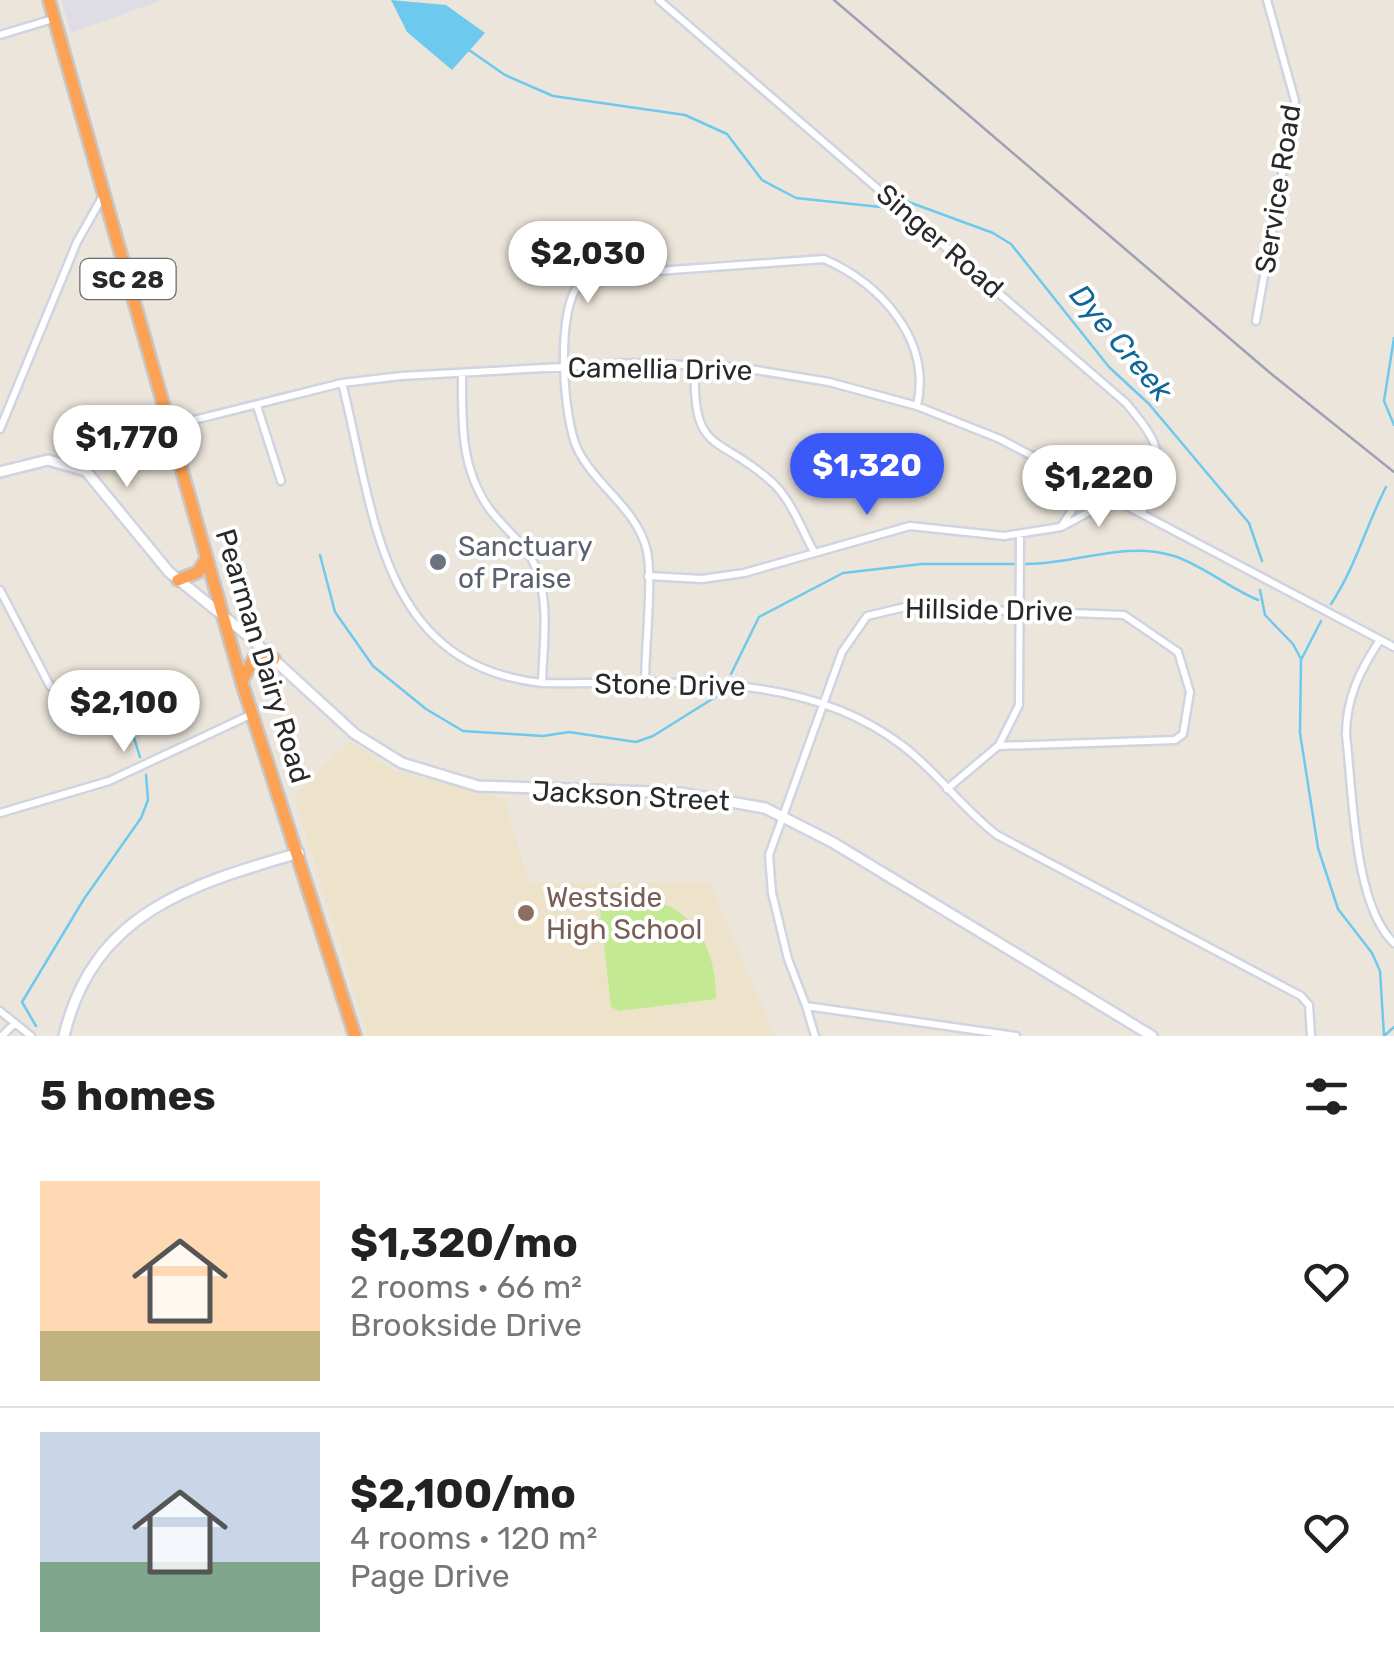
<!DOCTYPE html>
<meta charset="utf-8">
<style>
body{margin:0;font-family:Rubik,sans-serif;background:#f2f2f2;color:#222;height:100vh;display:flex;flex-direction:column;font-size:38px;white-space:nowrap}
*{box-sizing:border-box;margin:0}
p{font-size:32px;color:#767676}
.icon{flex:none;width:55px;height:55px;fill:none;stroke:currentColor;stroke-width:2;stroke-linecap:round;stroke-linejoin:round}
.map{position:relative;height:1036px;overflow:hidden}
.side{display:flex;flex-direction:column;background:#fff;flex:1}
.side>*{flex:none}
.price{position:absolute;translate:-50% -85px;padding:0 22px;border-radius:35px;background:#fff;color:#222;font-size:32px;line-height:65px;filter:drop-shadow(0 2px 5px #0008)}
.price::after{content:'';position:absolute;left:50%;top:60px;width:30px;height:22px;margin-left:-15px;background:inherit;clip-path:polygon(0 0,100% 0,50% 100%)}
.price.active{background:#3b59f9;color:#fff}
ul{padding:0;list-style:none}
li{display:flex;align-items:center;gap:30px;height:250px;padding:0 40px}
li+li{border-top:2px solid #e0e0e0}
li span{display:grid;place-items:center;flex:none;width:280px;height:200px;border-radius:0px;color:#555}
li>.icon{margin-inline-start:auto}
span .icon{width:120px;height:120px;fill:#fffc;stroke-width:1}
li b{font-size:42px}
h2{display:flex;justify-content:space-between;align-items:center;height:120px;padding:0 40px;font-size:42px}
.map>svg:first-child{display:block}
.industrial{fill:#dedce4}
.education{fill:#ede3ca}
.pitch{fill:#c3ea93}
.water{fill:#6ec9ee}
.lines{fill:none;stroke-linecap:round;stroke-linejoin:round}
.stream{stroke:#6ec9ee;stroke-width:2.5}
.street-casing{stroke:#d0d3e2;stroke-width:11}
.secondary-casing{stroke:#d0d3e2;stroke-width:14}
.highway-casing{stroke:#c7c7c7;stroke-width:16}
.street{stroke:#fff;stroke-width:6}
.secondary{stroke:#fff;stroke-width:9}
.highway{stroke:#fda254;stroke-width:11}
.rail{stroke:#9ea1b4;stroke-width:2.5}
.worship-dot{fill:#6b7280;stroke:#fff;stroke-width:4}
.education-dot{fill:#8d6e63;stroke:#fff;stroke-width:4}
.labels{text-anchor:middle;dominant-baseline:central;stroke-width:8;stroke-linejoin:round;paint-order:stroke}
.shield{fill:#fff;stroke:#696969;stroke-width:2.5}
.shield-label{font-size:25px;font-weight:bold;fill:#292929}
.street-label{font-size:28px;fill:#292929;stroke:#fff}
.worship-label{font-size:28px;fill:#5b616d;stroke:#fff;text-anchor:start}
.education-label{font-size:28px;fill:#785e54;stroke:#fff;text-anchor:start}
.water-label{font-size:30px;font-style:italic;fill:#0e6599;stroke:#fff}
</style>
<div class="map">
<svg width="1394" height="1036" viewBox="0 0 1394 1036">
<rect width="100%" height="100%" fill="#ece5db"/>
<path class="industrial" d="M61 0H162L71 33Z"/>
<path class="education" d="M350 741 394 771 504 798 529 883 709 882 775 1036H368L294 796Z"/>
<path class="pitch" d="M645 898C696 909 716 949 716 999L619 1011 611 1007 599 902Z"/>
<path class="water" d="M391 0 446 5 485 33 452 70 407 32Z"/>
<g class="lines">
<path class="stream" d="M469 50 505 75 553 96 685 115 727 134 762 180 796 198 890 208
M906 201 993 233 1011 244 1109 367 1149 404 1249 523 1262 561
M1394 338 1384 401 1394 425
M320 555 335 612 373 666 426 709 463 731 543 736 569 732 636 742 653 736 725 691
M1025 564C1075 565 1123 540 1174 556 1204 566 1229 588 1258 600
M1260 590 1265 615 1293 644 1301 659 1300 733 1318 848 1338 909 1372 953 1380 971 1384 1036
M1331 604C1355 568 1366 526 1386 487
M1302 658 1321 621
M731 674 759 617 843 573 922 564H1014
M116 707 130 725 140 757
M36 1026 22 1002 84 899 141 818 148 800 146 775
M1385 1035 1394 1027"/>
<g class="street-casing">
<path id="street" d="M659 0 1126 403C1164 448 1166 459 1142 512
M0 35 53 19
M1256 321 1295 101 1267 0
M695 364C691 458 720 433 774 484 792 502 802 530 814 552
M462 373C462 421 460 466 488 507 503 528 526 544 536 568 550 603 543 646 542 683
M342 383C375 513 379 665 542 683 664 685 799 666 903 746 937 772 962 808 997 835L1301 996 1309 1005 1311 1036
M257 406 281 481
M170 426 342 383 401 376 634 363 737 367 829 382 917 406 1000 439 1394 647
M0 429 77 242 104 194
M1063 526 1115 498
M648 576 702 579 744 573 910 526 1004 536 1061 527 1079 499 1083 481
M0 590 50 686
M1380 640C1360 670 1346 698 1346 735 1353 790 1353 905 1394 943
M645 682C645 648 653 581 647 551 638 510 596 486 578 450 563 421 555 308 580 284 589 275 604 275 616 274L824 259C881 284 932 340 917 406
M999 745 1019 705 1020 535
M0 813 109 781 250 715
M806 1006 788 959 772 893 769 855 842 652 867 616 905 607 1124 615 1178 652 1190 692 1183 734 1175 740 998 746 947 789
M0 1011 31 1036
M2 1036 15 1023
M815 1036 806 1006 1016 1036"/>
</g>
<g class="secondary-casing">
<path id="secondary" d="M0 472 48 460 86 471 169 572 247 635 355 734 402 763 478 786 681 793 765 808 832 842 1152 1036
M64 1036C93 912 192 884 299 853"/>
</g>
<g class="highway-casing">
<path id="highway" d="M49 0 242 683 355 1036
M178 580 198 572 206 559
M243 679 254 658 274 659"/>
</g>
<use href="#street" class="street"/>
<use href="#secondary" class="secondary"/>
<use href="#highway" class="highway"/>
<path class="rail" d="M834 0 1269 372 1394 472"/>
</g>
<circle class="worship-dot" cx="438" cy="562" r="10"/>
<circle class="education-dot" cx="526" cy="913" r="10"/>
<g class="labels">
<rect class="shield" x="80.5" y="259" width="95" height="40" rx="8"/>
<g class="shield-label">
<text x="128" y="279">SC 28</text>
</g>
<g class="street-label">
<text transform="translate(1278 189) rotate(-81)">Service Road</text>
<text transform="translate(940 241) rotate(41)">Singer Road</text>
<text transform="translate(660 369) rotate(1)">Camellia Drive</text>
<text transform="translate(989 610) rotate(1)">Hillside Drive</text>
<text transform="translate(263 656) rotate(73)">Pearman Dairy Road</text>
<text transform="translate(670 685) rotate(1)">Stone Drive</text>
<text transform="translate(631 796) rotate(3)">Jackson Street</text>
</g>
<g class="worship-label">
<text x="458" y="546">Sanctuary<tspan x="458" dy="32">of Praise</tspan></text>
</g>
<g class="education-label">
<text x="546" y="897">Westside<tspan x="546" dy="32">High School</tspan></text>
</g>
<g class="water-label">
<text transform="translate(1121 343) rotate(50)">Dye Creek</text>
</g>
</g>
</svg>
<b class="price" style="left:588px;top:306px">$2,030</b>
<b class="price" style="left:127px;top:490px">$1,770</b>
<b class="price active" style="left:867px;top:518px">$1,320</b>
<b class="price" style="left:1099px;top:530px">$1,220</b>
<b class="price" style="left:124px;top:755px">$2,100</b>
</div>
<section class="side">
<h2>5 homes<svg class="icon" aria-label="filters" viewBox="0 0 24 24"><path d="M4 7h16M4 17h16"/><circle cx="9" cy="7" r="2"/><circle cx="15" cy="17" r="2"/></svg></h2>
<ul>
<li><span style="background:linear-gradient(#ffd9b3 75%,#c2b280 0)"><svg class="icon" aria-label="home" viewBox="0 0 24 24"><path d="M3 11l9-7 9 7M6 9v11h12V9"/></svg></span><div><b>$1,320/mo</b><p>2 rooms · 66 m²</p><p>Brookside Drive</p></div><svg class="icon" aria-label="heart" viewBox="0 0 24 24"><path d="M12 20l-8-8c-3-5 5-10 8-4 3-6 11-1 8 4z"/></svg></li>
<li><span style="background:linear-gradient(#c9d6e8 65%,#7fa58c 0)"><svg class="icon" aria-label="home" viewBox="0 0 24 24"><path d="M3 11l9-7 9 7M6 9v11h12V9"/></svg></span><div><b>$2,100/mo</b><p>4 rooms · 120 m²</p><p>Page Drive</p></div><svg class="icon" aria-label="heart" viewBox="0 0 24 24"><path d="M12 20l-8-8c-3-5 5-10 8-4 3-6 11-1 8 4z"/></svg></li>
</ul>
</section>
